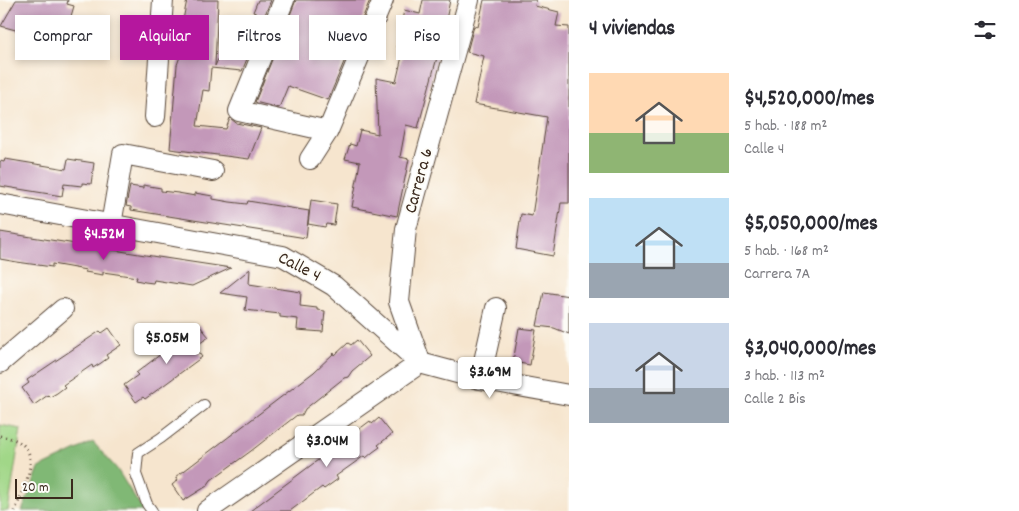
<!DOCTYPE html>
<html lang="es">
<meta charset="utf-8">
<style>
body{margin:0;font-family:Dekko,sans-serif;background:#f7f7f7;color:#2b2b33;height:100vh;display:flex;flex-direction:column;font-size:19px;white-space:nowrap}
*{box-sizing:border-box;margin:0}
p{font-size:16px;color:#7c7c81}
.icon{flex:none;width:28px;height:28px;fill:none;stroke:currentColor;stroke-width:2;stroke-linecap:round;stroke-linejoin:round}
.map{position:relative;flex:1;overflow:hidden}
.details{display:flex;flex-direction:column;background:#fff;width:450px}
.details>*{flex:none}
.top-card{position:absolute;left:15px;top:15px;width:475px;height:45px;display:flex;gap:10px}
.scale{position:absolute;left:15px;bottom:12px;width:58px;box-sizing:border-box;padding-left:5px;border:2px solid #3b2a1e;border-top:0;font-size:14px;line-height:18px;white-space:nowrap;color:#3b2a1e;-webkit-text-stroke:4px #fdfcf7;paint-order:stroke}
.price{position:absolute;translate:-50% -42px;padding:0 11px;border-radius:5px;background:#fff;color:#222;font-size:16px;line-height:32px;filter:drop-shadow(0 1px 2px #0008)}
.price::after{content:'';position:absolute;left:50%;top:30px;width:15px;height:11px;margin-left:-8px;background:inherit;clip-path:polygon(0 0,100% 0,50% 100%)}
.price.current{background:#b5179e;color:#fff}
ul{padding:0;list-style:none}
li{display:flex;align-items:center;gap:15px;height:125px;padding:0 20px}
li span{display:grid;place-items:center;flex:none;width:140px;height:100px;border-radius:0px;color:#555}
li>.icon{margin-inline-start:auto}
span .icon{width:60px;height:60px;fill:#fffc;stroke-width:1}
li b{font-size:21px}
h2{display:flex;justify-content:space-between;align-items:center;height:60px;padding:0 20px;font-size:21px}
.chip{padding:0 18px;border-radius:0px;background:#fff;box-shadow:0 2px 8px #0003;font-size:18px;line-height:45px}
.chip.current{background:#b5179e;color:#fff}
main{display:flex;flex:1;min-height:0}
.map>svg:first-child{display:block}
.green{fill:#a1d788;stroke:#6e8053}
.forest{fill:#80b874;stroke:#5e7149}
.building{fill:#c398b9}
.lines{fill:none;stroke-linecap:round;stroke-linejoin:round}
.service-casing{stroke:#574638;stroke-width:12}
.minor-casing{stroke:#574638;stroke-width:22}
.path{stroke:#574638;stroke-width:3;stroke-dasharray:1 4;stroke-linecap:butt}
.service{stroke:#fff;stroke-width:10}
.minor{stroke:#fff;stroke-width:20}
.labels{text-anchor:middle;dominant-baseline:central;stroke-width:4;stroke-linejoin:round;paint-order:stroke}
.street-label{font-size:18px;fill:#3b2a1e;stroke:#fdfcf7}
</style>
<main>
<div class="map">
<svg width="569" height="511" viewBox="0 0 569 511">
<rect width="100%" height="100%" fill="#fdfcf7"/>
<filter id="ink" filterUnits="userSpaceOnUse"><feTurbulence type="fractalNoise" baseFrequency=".02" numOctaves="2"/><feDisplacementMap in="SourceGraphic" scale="10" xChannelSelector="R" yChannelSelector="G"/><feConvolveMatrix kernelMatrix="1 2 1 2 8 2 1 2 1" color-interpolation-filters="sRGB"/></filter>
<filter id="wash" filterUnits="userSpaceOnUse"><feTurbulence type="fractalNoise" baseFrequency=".0096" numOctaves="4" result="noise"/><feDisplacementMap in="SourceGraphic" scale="20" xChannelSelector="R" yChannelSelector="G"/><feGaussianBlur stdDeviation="1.12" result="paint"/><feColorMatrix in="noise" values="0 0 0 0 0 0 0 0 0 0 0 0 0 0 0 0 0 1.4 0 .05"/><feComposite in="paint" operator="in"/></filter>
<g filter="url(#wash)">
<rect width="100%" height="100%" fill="#f6e5ce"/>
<path class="green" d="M0 425 21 429 8 511H0Z"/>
<path class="forest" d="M93 442 117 469 143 511H22L39 468Z"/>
<g id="blocks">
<path class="building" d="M16 0H68L67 4 74 6 63 43 1 26Z
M187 0H218L215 66 222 51 249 54 242 71 211 68 209 91 203 90 197 126 226 129 230 118 236 123 261 128 249 159 170 149 177 65 191 25H182Z
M258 0H271L264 17 253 12Z
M296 0H370L328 100 288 86 279 108 255 102Z
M423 0H450L446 20 451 21 443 51 439 50 418 128 406 125 400 157 409 159 397 216 352 207 360 162 345 159 350 144 356 146 360 130 378 134 376 78 396 82 404 48 397 47 404 10 420 14Z
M484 0H536L535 6 559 12 556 26 569 27V203H561L553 256 516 249 521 214 532 216 547 117 474 104 484 56 467 52 474 26 478 27Z
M5 159 66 169 68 159 94 163 91 184 82 183V186L64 184 62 196 0 186V161L4 162Z
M143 185 161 188V191L178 193 195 196V193L213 196V199L230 202 247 204 248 201 309 211 306 238 131 210V207L126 206 130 186 143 188Z
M311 200 337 204 334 225 326 224 325 227 308 224Z
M0 232 158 257 231 268 192 286 154 280 153 283 145 282 136 280 137 277 103 272V275L85 272 86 270 52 264V267L17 262 0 259Z
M250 269 249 284 301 292 300 306 317 308V310L325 311 323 332 297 330 298 319 280 317V314L245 310 247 297 220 293Z
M544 292 569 296V334L554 328 537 326Z
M199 325 209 337 194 347 190 341 202 357 145 399 143 397 136 402 124 385 138 375 136 373Z
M109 328 121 345 106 355 108 358 101 363 93 368 92 365 63 385 65 387 57 393 50 397 48 395 34 405 22 388 29 383 27 380 100 331 102 333Z
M519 328 536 330 530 365 513 362Z
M357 340 370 356 352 371 348 377 344 378 305 409 302 415H297L251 451 211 480 207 486 183 501 172 485 178 480 176 477 314 372 334 353 335 355 348 343 351 345Z
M379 418 392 434 378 445 380 447 373 452 366 458 364 456 336 476 338 479 324 489 322 487 290 511H250L370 421 372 424Z"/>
</g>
</g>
<g filter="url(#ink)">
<use href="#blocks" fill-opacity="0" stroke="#574638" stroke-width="1"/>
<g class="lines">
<g class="service-casing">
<path id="service" d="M152 511 147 504 136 474 138 453 161 438 204 405"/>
</g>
<g class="minor-casing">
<path id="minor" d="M284 0 239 111 328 131
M155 117 163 0
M310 159 328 131 383 0
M0 204 283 256 334 286 420 363 480 379 569 395
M111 225 123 154 213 171
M420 361 399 302 406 229 469 0
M0 363 63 309
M480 379 496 308
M207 511 420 363"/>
</g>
<path class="path" d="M0 436C49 443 26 481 15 511"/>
<use href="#service" class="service"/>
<use href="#minor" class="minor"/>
</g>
</g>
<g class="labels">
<g class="street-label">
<text transform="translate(420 181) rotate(-75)">Carrera 6</text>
<text transform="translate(299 268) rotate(27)">Calle 4</text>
</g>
</g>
</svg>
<div class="scale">20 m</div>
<b class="price current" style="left:104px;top:261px">$4.52M</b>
<b class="price" style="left:167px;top:365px">$5.05M</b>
<b class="price" style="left:490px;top:399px">$3.69M</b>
<b class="price" style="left:327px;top:468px">$3.04M</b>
<div class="top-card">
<a class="chip">Comprar</a>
<a class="chip current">Alquilar</a>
<a class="chip">Filtros</a>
<a class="chip">Nuevo</a>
<a class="chip">Piso</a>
</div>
</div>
<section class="details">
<h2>4 viviendas<svg class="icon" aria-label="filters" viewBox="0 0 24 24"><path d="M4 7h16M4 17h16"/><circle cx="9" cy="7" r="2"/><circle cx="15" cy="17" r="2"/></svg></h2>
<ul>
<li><span style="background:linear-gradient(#ffd9b3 60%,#8fb573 0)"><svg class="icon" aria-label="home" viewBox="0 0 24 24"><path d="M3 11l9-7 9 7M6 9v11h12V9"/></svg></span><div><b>$4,520,000/mes</b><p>5 hab. · 188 m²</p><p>Calle 4</p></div></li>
<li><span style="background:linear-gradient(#bfe0f5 65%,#9aa5b1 0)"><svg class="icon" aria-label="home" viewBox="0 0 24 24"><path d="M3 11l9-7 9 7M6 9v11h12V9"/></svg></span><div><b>$5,050,000/mes</b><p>5 hab. · 168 m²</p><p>Carrera 7A</p></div></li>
<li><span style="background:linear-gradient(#c9d6e8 65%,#9aa5b1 0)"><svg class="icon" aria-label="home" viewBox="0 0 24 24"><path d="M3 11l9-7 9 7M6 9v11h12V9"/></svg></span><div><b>$3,040,000/mes</b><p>3 hab. · 113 m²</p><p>Calle 2 Bis</p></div></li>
</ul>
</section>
</main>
